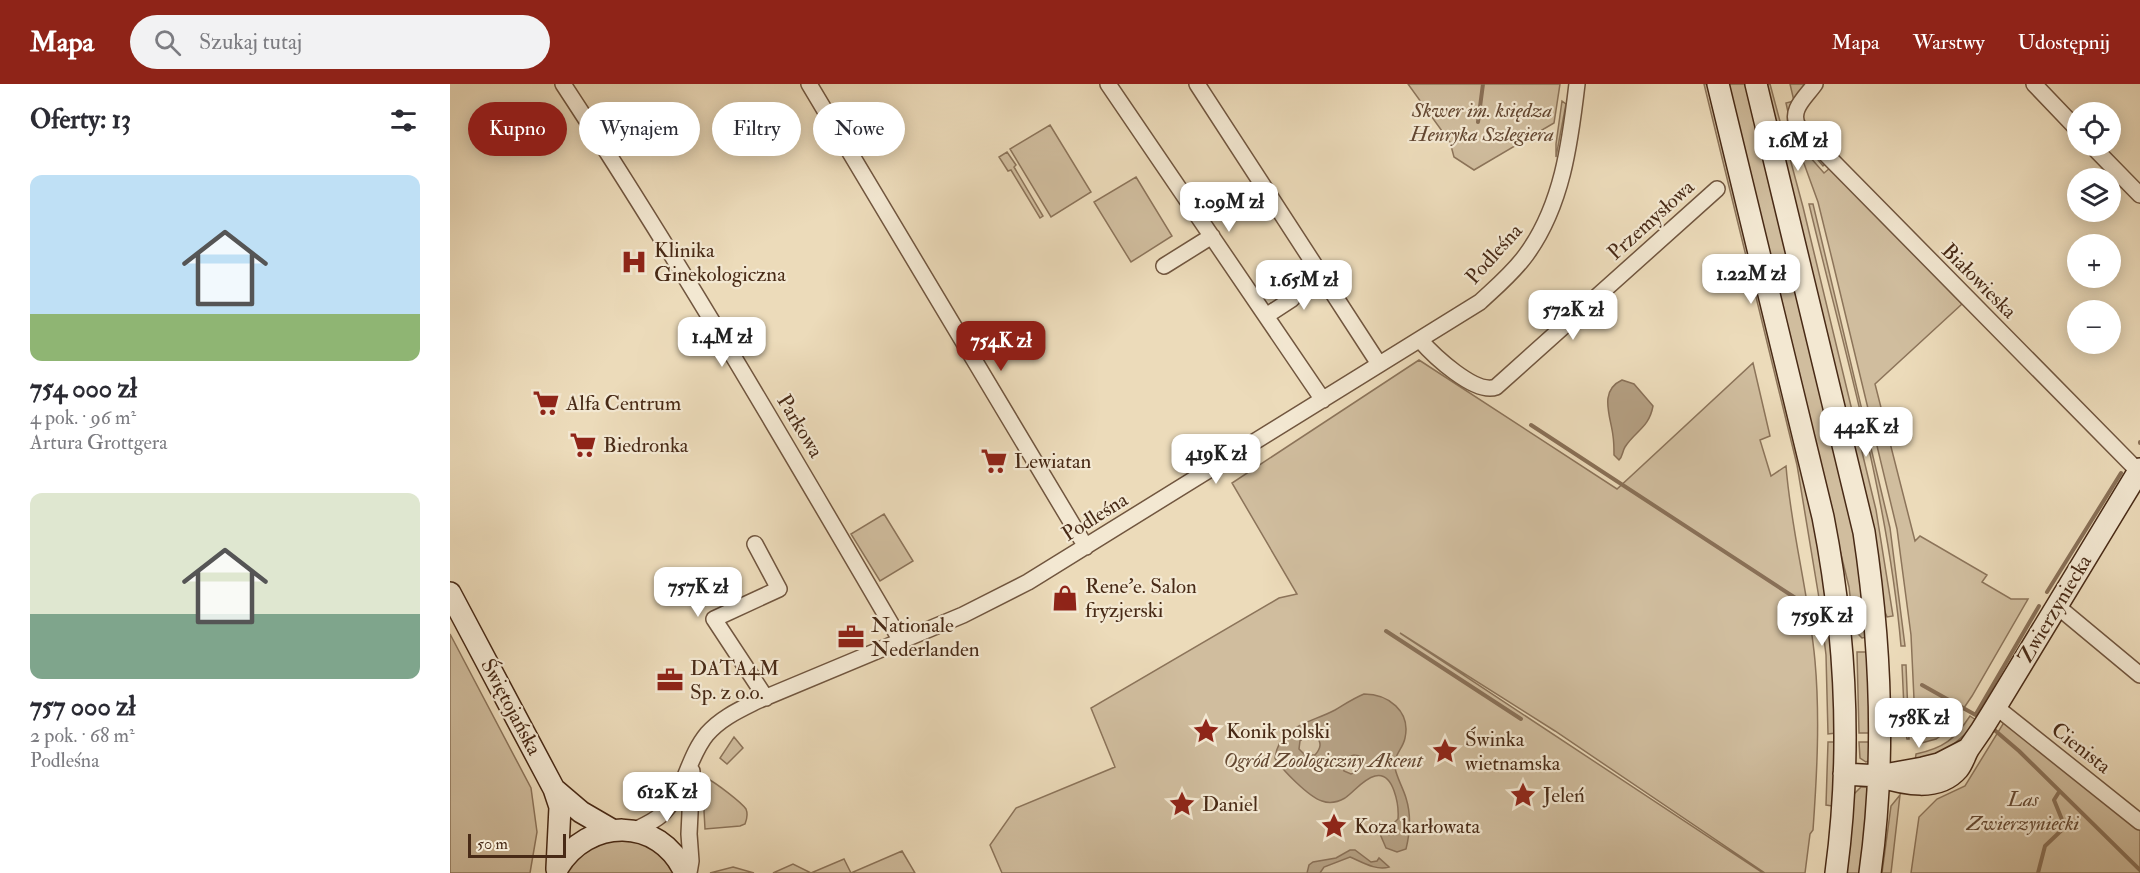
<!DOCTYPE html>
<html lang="pl">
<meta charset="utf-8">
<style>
body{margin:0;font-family:"IM FELL Double Pica",serif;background:#f2f2f3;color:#2b2b33;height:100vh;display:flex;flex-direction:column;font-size:22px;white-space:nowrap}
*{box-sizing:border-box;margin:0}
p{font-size:20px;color:#7c7c81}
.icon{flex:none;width:33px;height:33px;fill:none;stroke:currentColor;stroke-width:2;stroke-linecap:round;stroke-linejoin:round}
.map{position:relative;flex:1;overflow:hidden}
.panel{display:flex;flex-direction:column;background:#fff;width:450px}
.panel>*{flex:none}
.banner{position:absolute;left:18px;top:18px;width:570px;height:54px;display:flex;gap:12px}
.tools{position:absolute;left:1617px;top:18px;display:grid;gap:12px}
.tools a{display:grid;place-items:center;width:54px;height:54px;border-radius:50%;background:#fff;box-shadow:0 3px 15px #0003;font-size:30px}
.scale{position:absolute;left:18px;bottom:15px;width:98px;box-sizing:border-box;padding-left:6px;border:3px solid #482a16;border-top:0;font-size:16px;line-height:21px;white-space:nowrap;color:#482a16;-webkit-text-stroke:4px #f3e8d2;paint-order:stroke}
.price{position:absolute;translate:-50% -51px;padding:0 14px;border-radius:12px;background:#fff;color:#222;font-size:20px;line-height:39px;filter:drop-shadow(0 2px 3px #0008)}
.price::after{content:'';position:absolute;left:50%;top:36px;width:18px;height:14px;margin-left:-9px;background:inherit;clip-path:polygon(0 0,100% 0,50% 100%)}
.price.on{background:#8f2418;color:#fff}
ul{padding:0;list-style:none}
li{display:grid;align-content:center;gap:12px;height:318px;padding:0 30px}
li span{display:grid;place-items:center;height:186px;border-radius:12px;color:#555}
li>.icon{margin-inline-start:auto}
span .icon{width:108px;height:108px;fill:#fffc;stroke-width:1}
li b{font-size:26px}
h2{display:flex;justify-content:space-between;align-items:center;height:72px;padding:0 30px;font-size:26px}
.chip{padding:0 21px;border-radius:27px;background:#fff;box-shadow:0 3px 15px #0003;font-size:21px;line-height:54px}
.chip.on{background:#8f2418;color:#fff}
header{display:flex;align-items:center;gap:36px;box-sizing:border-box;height:84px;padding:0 30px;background:#8f2418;color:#fff}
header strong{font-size:28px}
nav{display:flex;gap:33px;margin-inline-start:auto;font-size:21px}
.search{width:420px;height:54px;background:#f2f2f3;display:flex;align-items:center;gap:15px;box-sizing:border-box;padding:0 21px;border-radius:33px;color:#7c7c81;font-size:22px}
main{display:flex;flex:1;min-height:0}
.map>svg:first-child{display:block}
.green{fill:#d0bd9e;stroke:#8c745a;stroke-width:1.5}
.water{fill:#b49f82;stroke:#897057;stroke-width:1.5;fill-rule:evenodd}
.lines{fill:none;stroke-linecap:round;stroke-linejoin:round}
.stream{stroke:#897057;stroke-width:4}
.street-casing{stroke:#71563f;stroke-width:18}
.secondary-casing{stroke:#482a16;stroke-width:24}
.street{stroke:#f3e8d2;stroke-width:15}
.secondary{stroke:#f3e8d2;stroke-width:21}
.labels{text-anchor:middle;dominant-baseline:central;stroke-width:4.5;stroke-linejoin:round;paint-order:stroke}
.park-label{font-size:21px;font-style:italic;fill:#634731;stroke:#f3e8d2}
.street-label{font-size:21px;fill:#482a16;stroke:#f3e8d2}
.poi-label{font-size:21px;fill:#482a16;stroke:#f3e8d2;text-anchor:start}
</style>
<header>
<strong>Mapa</strong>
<div class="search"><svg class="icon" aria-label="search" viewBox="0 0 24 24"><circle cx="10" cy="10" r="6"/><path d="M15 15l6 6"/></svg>Szukaj tutaj</div>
<nav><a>Mapa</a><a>Warstwy</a><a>Udostępnij</a></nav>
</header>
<main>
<section class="panel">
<h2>Oferty: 13<svg class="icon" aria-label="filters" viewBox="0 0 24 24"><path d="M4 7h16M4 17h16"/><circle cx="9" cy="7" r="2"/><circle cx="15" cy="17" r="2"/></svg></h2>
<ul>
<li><span style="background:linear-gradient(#bfe0f5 75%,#8fb573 0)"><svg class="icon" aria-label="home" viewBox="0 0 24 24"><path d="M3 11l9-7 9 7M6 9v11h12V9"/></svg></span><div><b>754 000 zł</b><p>4 pok. · 96 m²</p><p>Artura Grottgera</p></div></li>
<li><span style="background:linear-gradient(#dfe7d0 65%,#7fa58c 0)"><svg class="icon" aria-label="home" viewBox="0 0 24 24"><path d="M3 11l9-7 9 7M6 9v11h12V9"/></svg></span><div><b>757 000 zł</b><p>2 pok. · 68 m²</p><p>Podleśna</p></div></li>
</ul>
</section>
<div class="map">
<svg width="1690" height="789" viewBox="0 0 1690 789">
<rect width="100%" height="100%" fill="#ecdbba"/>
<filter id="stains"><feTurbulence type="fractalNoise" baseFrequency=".00333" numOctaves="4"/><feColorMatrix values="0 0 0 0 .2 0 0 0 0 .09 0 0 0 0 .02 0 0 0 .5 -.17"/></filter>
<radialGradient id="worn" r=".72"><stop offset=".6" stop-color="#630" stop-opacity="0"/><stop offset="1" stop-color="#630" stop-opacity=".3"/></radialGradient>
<path class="green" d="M958 0H1110L1104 39 1024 86 1004 73 1000 58Z
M1254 0H1260L1370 460 1379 522 1386 649 1378 650 1376 571 1369 514 1347 381Z
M1276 0H1299L1410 468 1417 553 1412 554 1404 546 1399 503Z
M1315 0H1320L1353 123 1426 426 1443 532 1437 533 1432 520Z
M1340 0H1359L1341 26 1375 80 1373 82 1358 64 1351 66 1341 42 1336 19 1344 17Z
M1112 17 1116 20 1106 73V60Z
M600 41 641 108 601 133 560 65Z
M557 68 566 81 564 83 593 132 590 134 561 86 558 87 549 73Z
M1359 72 1374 89 1380 84 1512 220 1425 300 1465 457 1470 452 1537 491 1532 498 1561 515H1578L1522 612 1503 640 1496 648 1486 655 1468 660 1466 658 1461 551 1447 445 1383 179 1368 118 1352 74Z
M686 93 722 152 681 178 644 118Z
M1359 120H1363L1440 444 1455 562H1451C1438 412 1394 267 1359 120Z
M969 276 1167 405 1303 279 1320 352 1310 356 1321 392 1336 382C1341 447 1359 511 1365 577 1370 633 1367 690 1363 746L1360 750 1355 789H1315L1105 647 950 549 1313 789H552L540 761 566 724 665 683 641 624 829 514 847 510 782 399Z
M434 430 463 477 430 497 401 450Z
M0 550 81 704 87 748 80 789H0Z
M1407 568H1420L1424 649H1409Z
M1452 581H1456L1459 655H1457L1455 646Z
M1441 623H1445L1447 648 1438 649Z
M1520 632 1529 638 1490 672 1465 678 1466 670C1494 664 1505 655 1520 632Z
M1556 635 1690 743V789H1461L1469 733 1487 715 1515 702Z
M284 653 293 664 277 680 270 674Z
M1378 658H1387L1385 701 1382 722 1376 721Z
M1409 658H1423L1421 676 1416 678 1410 674Z
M258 695C266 699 291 718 296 725 298 730 297 735 295 740L290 742 255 745 254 727Z
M1411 703H1417L1421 709 1413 789H1393L1403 711Z
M1450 711 1441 789H1432L1441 722Z
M157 755C190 754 206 762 224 789H114L122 776Z
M452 767 465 789H323L343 780 361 789 394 775 401 789Z
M283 783 304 789H260Z"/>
<path class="water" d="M1172 296 1184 300 1203 322C1199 344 1185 347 1175 363 1172 368 1173 372 1169 376L1164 371C1164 365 1164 358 1163 352 1161 333 1148 307 1172 296Z
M914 610C938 610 961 627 955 654 953 665 943 671 945 684 947 694 953 704 956 714 961 730 960 749 956 765L947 768 936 764 930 750 932 745 944 739 948 735C949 722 944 687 925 692 913 695 904 708 895 714 888 718 880 720 872 717 859 713 832 686 825 674 829 641 861 639 885 626 895 620 904 614 914 610ZM857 652H866C872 659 871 664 865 671H855L849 665 850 657ZM904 671 910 672 913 678 909 687 901 690 894 687C892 679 895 673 904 671Z
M900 766H905L921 778 927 777 929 774 939 783C926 787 912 778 900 773L874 783 870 789H857L859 781 863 778 886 774Z"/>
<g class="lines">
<path class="stream" d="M1028 38 1033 0
M1081 341 1350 517
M1690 359V358
M1597 508 1671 389
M936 547 1071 635
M1472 601 1531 634
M1526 630 1589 522
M1541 643 1569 667 1690 786
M1588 789 1595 762 1615 743 1604 716 1609 708"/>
<g class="street-casing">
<path id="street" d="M113 0C232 181 341 369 451 557
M359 0 636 463
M658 0 873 316
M747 0 929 280
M1365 0C1356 13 1339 26 1348 42L1690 389
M1584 0 1628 46
M1642 62 1690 111
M714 182 762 152
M816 232 842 215 835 206
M970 256C983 271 1025 311 1046 303L1267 105
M305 460 329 505 264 535 316 614
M1607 522 1690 591
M1546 623 1690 738
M183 747C193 742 203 738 211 731 235 709 237 674 257 650 271 634 289 626 307 617L513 531 578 498 1030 218C1046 203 1063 189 1076 171 1112 122 1120 60 1127 0
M239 789 241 777 239 750 242 687"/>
</g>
<g class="secondary-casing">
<path id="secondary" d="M1268 0 1373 433C1396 550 1402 670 1386 789
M1306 0 1414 448C1431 561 1436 675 1420 789
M0 509 104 705 110 723 107 784
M1394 690 1429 692 1473 684 1489 680 1518 665
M1429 692C1454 700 1488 708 1508 685 1513 679 1515 670 1519 664 1527 653 1535 641 1542 629L1690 385
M104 705 131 728 162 746
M107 785C137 733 210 732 235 789"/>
</g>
<use href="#street" class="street"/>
<use href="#secondary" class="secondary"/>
</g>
<defs>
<g id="hospital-bare" transform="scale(2.07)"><path d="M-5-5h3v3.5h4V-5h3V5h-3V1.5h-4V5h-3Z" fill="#8f2418" stroke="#f3e8d2" stroke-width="2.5" paint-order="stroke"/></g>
<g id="supermarket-bare" transform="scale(2.07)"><path d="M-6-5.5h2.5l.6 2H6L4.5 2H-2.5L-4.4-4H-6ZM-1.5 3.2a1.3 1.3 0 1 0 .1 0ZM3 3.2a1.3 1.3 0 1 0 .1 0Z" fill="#8f2418" stroke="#f3e8d2" stroke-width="2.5" paint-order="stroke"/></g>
<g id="shop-bare" transform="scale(2.07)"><path d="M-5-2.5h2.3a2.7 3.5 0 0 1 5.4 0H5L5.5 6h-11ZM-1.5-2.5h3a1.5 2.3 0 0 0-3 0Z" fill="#8f2418" stroke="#f3e8d2" stroke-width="2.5" paint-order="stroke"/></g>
<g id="office-bare" transform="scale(2.07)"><path d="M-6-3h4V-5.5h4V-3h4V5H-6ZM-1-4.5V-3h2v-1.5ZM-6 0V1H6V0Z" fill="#8f2418" stroke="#f3e8d2" stroke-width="2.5" paint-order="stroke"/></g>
<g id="sight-bare" transform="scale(2.07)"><path d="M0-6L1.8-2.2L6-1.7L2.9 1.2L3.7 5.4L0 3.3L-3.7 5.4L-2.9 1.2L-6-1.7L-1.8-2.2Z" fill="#8f2418" stroke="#f3e8d2" stroke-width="2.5" paint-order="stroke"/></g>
</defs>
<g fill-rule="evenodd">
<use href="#hospital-bare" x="184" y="178"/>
<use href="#supermarket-bare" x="96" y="319"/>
<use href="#supermarket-bare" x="133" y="361"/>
<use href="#supermarket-bare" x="544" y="377"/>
<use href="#shop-bare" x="615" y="514"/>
<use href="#office-bare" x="401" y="553"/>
<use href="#office-bare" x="220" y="596"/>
<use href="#sight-bare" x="756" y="647"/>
<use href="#sight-bare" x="995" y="667"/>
<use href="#sight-bare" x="1073" y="711"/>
<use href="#sight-bare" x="732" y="720"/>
<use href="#sight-bare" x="884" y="742"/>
</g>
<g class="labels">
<g class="park-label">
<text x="1032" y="26">Skwer im. księdza<tspan x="1032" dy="24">Henryka Szlegiera</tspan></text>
<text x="873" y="676">Ogród Zoologiczny Akcent</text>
<text x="1573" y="715">Las<tspan x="1573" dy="24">Zwierzyniecki</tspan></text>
</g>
<g class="street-label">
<text transform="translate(1201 136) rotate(-42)">Przemysłowa</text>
<text transform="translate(1044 170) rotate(-48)">Podleśna</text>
<text transform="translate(1529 197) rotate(45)">Białowieska</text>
<text transform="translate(350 342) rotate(59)">Parkowa</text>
<text transform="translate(645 433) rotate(-32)">Podleśna</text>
<text transform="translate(1605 525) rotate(-59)">Zwierzyniecka</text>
<text transform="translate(61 623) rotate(62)">Świętojańska</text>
<text transform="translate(1631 664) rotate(38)">Cienista</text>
</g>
<g class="poi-label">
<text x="204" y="166">Klinika<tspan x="204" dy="24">Ginekologiczna</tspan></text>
<text x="116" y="319">Alfa Centrum</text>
<text x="153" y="361">Biedronka</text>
<text x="564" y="377">Lewiatan</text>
<text x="635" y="502">Rene'e. Salon<tspan x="635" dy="24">fryzjerski</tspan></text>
<text x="421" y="541">Nationale<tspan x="421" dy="24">Nederlanden</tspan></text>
<text x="240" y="584">DATA4M<tspan x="240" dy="24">Sp. z o.o.</tspan></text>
<text x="776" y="647">Konik polski</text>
<text x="1015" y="655">Świnka<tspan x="1015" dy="24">wietnamska</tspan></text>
<text x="1093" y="711">Jeleń</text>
<text x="752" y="720">Daniel</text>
<text x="904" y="742">Koza karłowata</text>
</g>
</g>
<rect width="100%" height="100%" filter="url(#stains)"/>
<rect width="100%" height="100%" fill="url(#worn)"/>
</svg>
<div class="tools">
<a><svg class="icon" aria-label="locate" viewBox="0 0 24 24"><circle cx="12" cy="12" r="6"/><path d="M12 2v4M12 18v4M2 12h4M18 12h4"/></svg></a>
<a><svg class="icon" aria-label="layers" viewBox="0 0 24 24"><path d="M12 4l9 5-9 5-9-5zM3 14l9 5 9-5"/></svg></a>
<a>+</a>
<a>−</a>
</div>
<div class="scale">50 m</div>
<b class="price" style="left:1348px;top:88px">1.6M zł</b>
<b class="price" style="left:779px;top:149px">1.09M zł</b>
<b class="price" style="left:1301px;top:221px">1.22M zł</b>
<b class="price" style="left:854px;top:227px">1.65M zł</b>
<b class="price" style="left:1123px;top:257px">572K zł</b>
<b class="price" style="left:272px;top:284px">1.4M zł</b>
<b class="price on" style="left:551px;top:288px">754K zł</b>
<b class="price" style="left:1416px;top:374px">442K zł</b>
<b class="price" style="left:766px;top:401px">419K zł</b>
<b class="price" style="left:248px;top:534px">757K zł</b>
<b class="price" style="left:1372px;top:563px">759K zł</b>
<b class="price" style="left:1469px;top:665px">758K zł</b>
<b class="price" style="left:217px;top:739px">612K zł</b>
<div class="banner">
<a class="chip on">Kupno</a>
<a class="chip">Wynajem</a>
<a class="chip">Filtry</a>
<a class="chip">Nowe</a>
</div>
</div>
</main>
